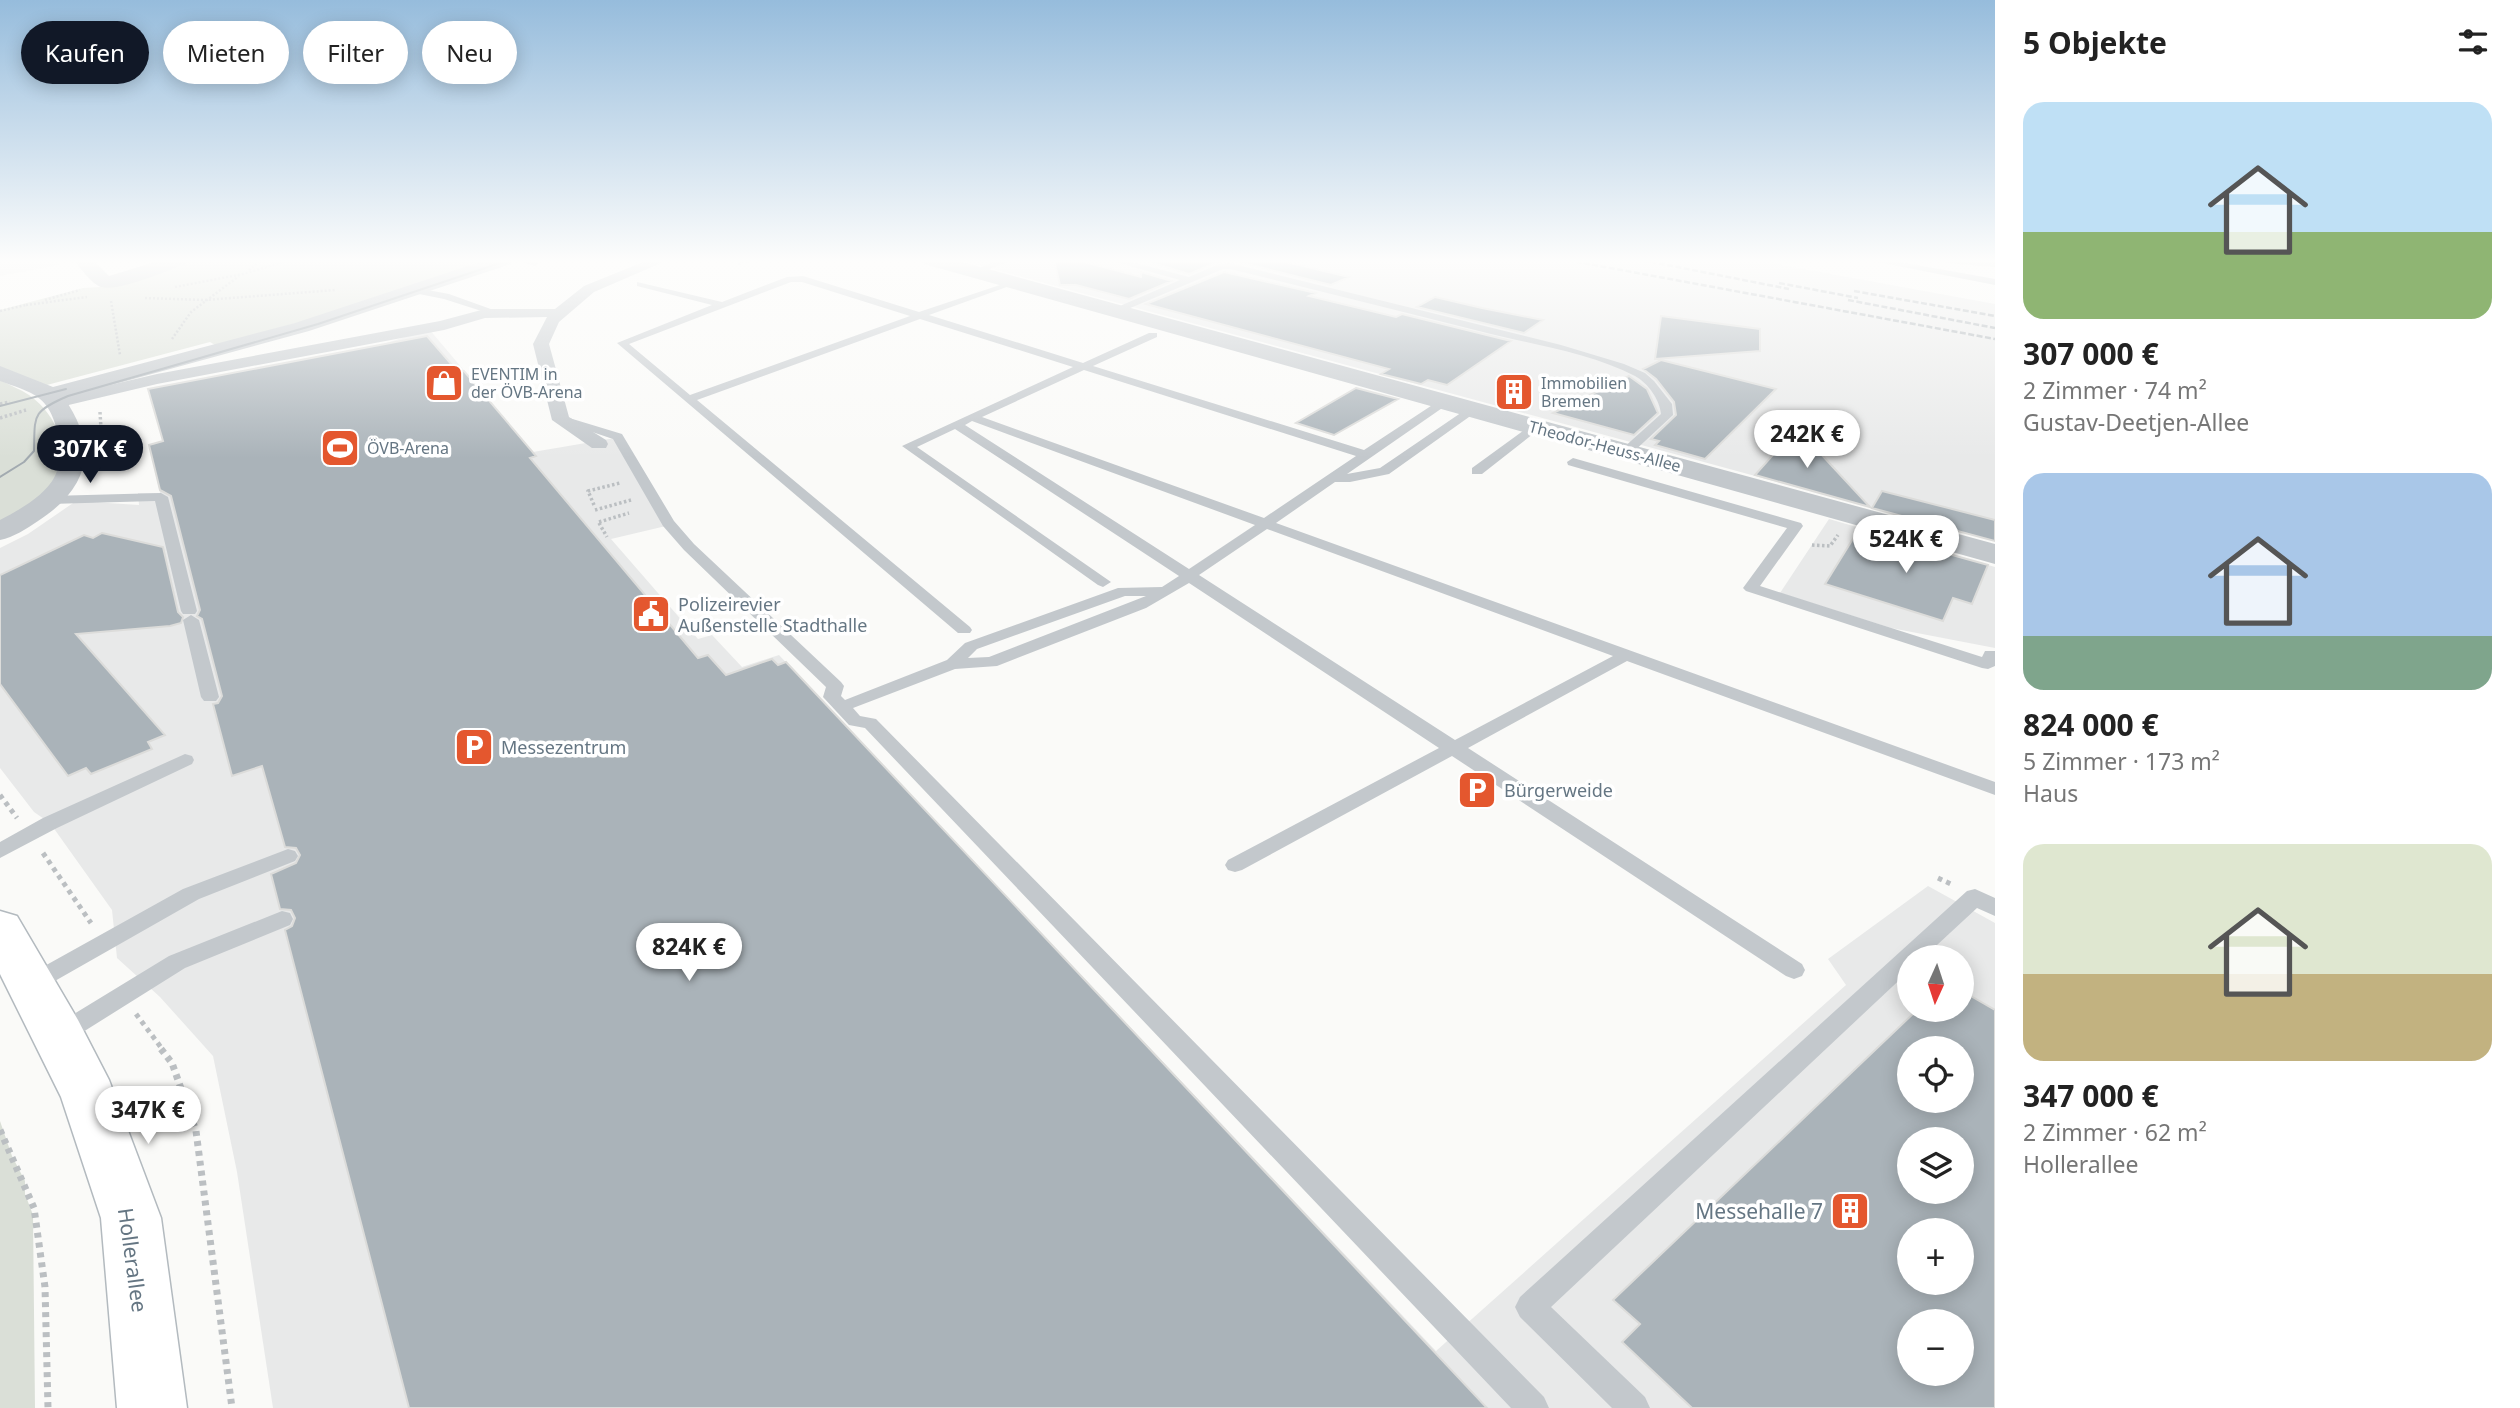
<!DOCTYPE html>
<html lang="de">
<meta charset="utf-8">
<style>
body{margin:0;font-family:"Noto Sans",sans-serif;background:#f2f2f2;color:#222;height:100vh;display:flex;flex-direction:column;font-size:26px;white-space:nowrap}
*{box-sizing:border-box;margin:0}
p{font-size:23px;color:#767676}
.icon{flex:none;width:38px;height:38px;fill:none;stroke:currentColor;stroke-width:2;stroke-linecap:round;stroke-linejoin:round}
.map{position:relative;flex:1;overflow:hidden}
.details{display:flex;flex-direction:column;background:#fff;width:525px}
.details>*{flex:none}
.banner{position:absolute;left:21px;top:21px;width:665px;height:63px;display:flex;gap:14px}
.needle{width:46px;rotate:183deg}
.controls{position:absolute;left:1897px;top:945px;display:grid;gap:14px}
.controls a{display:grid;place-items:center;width:77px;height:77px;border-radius:50%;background:#fff;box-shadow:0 4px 18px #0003;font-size:35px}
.price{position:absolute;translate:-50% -60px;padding:0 16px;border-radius:24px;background:#fff;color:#222;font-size:23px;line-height:46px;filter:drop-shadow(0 2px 4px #0008)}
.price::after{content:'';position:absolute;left:50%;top:42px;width:21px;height:16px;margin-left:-10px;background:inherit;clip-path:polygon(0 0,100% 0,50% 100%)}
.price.on{background:#111827;color:#fff}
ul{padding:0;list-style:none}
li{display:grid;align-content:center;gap:14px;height:371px;padding:0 28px}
li span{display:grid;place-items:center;height:217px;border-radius:21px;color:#555}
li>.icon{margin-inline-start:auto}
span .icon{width:126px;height:126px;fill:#fffc;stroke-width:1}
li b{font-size:30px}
h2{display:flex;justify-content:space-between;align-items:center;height:84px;padding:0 28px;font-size:30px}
.pill{padding:0 24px;border-radius:32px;background:#fff;box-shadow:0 4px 18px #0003;font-size:24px;line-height:63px}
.pill.on{background:#111827;color:#fff}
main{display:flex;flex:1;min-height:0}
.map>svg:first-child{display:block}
.built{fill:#e8e9e9;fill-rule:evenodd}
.green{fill:#dadfd7}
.building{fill:#aab3b9;stroke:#dcdcda;stroke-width:2;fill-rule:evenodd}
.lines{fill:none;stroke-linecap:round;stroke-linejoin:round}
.secondary-casing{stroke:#b3babf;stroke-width:3}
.path-far3{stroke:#bbbfc2;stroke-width:2.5;stroke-dasharray:2 2;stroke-linecap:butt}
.path-far2{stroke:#bbbfc2;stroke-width:3.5;stroke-dasharray:2.5 2.5;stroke-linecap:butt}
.path-far1{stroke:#bbbfc2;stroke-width:5;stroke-dasharray:4.5 4.5;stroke-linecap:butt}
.path{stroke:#bbbfc2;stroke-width:7;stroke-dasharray:5 5;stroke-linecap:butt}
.service{fill:#c3c8cc;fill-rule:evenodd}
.pedestrian{fill:#c3c8cc;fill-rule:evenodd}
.minor{fill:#c3c8cc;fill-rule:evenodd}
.tertiary{fill:#c3c8cc;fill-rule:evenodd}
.secondary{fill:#fff;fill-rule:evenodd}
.tram{stroke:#a2aab0;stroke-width:2}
.rail{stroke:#a2aab0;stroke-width:2.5;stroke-dasharray:6 2.5;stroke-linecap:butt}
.labels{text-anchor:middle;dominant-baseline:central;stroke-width:7;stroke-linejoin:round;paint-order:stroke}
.far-poi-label{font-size:16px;fill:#657683;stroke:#fff;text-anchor:start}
.far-street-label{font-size:16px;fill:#657683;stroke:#fff}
.poi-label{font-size:18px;fill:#657683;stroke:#fff;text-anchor:start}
.near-poi-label{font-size:21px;fill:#657683;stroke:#fff;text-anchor:end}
.near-street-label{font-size:21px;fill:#657683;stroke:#fff}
</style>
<main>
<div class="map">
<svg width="1995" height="1408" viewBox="0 0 1995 1408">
<rect width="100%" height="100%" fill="#fafaf8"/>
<path class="built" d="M0 260H56L59 265 0 276Z
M960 260H1755L1995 304V541Z
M429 329 533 452 615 438 666 526 611 539 698 639 712 635 742 667 779 655 1436 1351 1846 985 1828 959 1928 886 1995 923V1408H273L237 1172 213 1056 160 997 117 958 112 910 50 823 34 812 0 768V548L28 534 76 501 139 505 138 493H160L149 445 164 441 165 418 156 419ZM1909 957H1962V1010H1909ZM1909 1048H1962V1101H1909ZM1909 1139H1962V1192H1909ZM1909 1230H1962V1283H1909ZM1909 1321H1962V1374H1909Z
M1829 519 1995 567V648L1891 628 1780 593Z"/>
<path class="green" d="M192 260H495L370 303 215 345 210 342 43 386 0 367V310L83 288 117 286Z
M0 380C9 385 20 389 29 395 62 418 77 466 44 496 31 507 14 516 0 526Z
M0 1121 12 1156 25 1181V1194L33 1215 35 1408H0Z"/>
<path class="building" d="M1054 260H1077L1141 277V272L1172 281 1129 299 1076 285H1060Z
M1142 260H1229L1218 262 1189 274Z
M1231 260H1278L1349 277 1331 285Z
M1224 272 1316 293 1309 296 1396 317 1402 314 1511 341 1447 385 1428 380 1421 384 1381 374 1389 369 1146 304Z
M1435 297 1482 308 1543 320 1524 333 1417 307Z
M1661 316 1760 329V351L1655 359Z
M427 336 458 372 464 371 536 456 530 458 698 658 708 655 726 675 772 659 778 665 786 662 1487 1408H409L285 930 292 926 295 918 291 910 280 909 271 874 296 863 300 855 296 848 285 847 262 766 232 776 213 704 218 703 222 696 202 619 197 616 200 610 171 496 160 490 149 445 163 441 148 389Z
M1661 360 1776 389 1705 459 1655 445 1659 441 1651 439 1676 415 1674 402 1656 379 1643 369Z
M1629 376 1647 389 1658 413 1634 435 1553 413Z
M1356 388 1398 399 1334 435 1296 423Z
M1797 428 1832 466 1870 507 1755 475Z
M1882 491 1995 520V541L1872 508Z
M1859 529 1988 565 1972 604 1953 598 1943 621 1825 584Z
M102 533 163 547 178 612 183 617 181 623 170 626 76 634 165 735 148 742 152 749 91 774 86 768 68 776 0 684V575L84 535 93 538Z
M1962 991 1995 1010V1408H1692L1622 1342 1640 1324 1613 1300 1917 1010H1962ZM1909 1048H1962V1101H1909ZM1909 1139H1962V1192H1909ZM1909 1230H1962V1283H1909ZM1909 1321H1962V1374H1909Z"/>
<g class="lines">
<g class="secondary-casing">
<path id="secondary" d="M0 911 17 916 78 1020 109 1080 161 1218 187 1408H117L101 1218 61 1097 0 974Z"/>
</g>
<path class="path-far3" d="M738 264 747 261
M249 270 263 260
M175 287 243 274 290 260
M145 298 205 300 335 290
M45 300 80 290
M111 301 120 355
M26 305 87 297
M0 311 26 305
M172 339 191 312 239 276"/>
<path class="path-far2" d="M0 404 10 402
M100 412 102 445
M0 418 26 410
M102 441 128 435
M102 469 136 462
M594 505 588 491 620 483
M595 510 631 500
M599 522 629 513
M599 523 607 537
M1812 545 1830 546 1838 535"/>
<path class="path-far1" d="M0 795 17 818
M43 853 91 923
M1938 878 1953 885
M136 1014 163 1050"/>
<path class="path" d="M161 1049 172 1063 196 1131 232 1408
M0 1130 34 1208 45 1287 48 1408"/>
<path class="service" d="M514 260H535L539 263 535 266Z
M998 260H1012L977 274 970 272Z
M1108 260H1124L1189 277 1219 264 1230 263 1561 345 1624 364 1645 373 1654 381 1672 404 1673 415 1630 455H1622V449L1661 414C1660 400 1648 383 1635 376 1593 354 1536 345 1491 334 1404 312 1317 290 1230 269H1223L1116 314 1113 313V309L1180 280Z
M1867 260H1889L1995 279V285Z
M1942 260 1995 261V267L1946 263Z
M803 276 919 312 1015 280V284L929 315 1083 363 1149 333H1157V337L1093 366 1364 450 1440 400H1448V404L1347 474 1380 468 1468 408H1476V412L1389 474 1350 482H1335L1276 523 1995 782V795L1627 661 1468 748 1802 964 1805 970 1802 976 1794 979 1786 976 1452 756 1242 870 1235 872 1228 870 1225 865 1228 860 1439 748 1189 583 1146 608 997 666 955 669 853 708 860 716 876 719 1544 1397 1549 1408H1511L865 728 849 725 823 697 826 687 684 550 663 526 613 439 560 421 566 417 622 434 674 521 694 544 841 682 844 686 841 696 845 700 947 660 965 643 1118 588 1162 587 1179 576 955 429 917 447 1111 582 1103 587 1098 585 902 446 1073 367 920 319 697 400 970 627 972 630 970 633H958L617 343 712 305 637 286V282L722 302 787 277ZM791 282H802L910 316 690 395 629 344ZM1084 370 1356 456 1264 518 982 417ZM972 421 1255 525 1189 569 965 425ZM1267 529 1613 656 1455 740 1199 575ZM1125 596H1146L989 657 968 658 977 649Z
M417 288 449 294 499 312 494 315 444 299 414 293V289Z
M1534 423 1538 424V430L1482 474H1472V468Z
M1573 458 1801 523 1803 526 1760 586 1982 657 1985 651H1995V666L1988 669 1982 668 1746 591 1743 588 1787 528 1568 465 1567 462Z
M161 493 168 497 197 611 195 614H183L181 611 155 501 50 504 43 500 50 496Z
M191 615 199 620 219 697 216 701H204L201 697 183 620Z
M185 754 192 756 194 760 192 764 57 828 0 858V842L43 818Z
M288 849 295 851 298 856 295 861 199 899 39 990 31 993 23 990 19 984 23 978 183 889Z
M1975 889 1995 898V916L1977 908 1924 957H1909V971L1551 1307 1645 1397 1650 1408H1612L1520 1317 1515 1307 1520 1297 1967 891Z
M282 911 290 913 293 919 290 925 185 968 67 1042 59 1045 51 1042 47 1035 51 1028 169 956Z"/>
<path class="pedestrian" d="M648 260H668L594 292 559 322 549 344 569 417 606 440 608 444 606 448H592L552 420 533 344 547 317 485 318 444 330 157 384 56 408 47 403 50 399 157 374 440 321 485 309H555L584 286Z"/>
<path class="minor" d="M74 260H93L109 276 161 260H188L186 264C167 270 120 292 101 287 92 284 80 268 74 260Z
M486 260H513L511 264 309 331 64 398C99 448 89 488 38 521 26 529 14 537 0 540V520C19 510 45 496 55 476 65 456 58 413 40 399 29 390 13 386 0 381V366L53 387 295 323Z"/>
<path class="tertiary" d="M922 260H955L1995 544V564L924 264Z"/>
<use href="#secondary" class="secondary"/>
<path class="tram" d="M0 406 66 389
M0 477 24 462 34 451C35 415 31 412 68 396L318 324 509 260"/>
<path class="rail" d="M1567 260 1995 339
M1642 260 1789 289
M1779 283 1858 298
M1854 291 1995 316
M1848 300 1995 328"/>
</g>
<linearGradient id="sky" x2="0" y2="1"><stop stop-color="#96bcdc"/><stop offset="0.57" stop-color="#fdfdfc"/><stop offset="1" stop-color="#fdfdfc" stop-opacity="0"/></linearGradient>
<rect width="1995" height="458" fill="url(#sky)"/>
<defs>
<g id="shop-square" transform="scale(2.0125)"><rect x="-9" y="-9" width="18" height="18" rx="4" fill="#e4572e" stroke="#fff"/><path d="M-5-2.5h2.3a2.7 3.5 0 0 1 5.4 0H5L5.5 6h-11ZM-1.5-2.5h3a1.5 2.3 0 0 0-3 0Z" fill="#fff"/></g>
<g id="building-square" transform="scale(2.0125)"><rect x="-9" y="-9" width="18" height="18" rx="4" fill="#e4572e" stroke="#fff"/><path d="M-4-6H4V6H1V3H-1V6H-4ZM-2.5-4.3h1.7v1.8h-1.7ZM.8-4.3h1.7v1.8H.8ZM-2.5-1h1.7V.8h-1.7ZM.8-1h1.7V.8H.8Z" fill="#fff"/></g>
<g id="stadium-square" transform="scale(2.0125)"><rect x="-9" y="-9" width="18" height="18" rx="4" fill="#e4572e" stroke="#fff"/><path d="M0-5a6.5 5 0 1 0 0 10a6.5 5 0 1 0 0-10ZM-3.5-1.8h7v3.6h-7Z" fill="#fff"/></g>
<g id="civic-square" transform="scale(2.0125)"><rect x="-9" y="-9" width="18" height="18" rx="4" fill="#e4572e" stroke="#fff"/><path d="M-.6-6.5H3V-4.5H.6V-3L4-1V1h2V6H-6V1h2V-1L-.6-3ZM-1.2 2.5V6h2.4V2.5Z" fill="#fff"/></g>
<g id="parking-square" transform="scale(2.0125)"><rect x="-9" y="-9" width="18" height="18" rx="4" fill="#e4572e" stroke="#fff"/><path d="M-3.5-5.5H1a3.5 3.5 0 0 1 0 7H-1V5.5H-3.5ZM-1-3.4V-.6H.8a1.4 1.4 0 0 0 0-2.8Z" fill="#fff"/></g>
</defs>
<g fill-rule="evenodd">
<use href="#shop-square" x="444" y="383"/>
<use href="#building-square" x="1514" y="392"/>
<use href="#stadium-square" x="340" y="448"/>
<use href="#civic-square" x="651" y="614"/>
<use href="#parking-square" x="474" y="747"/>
<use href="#parking-square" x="1477" y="790"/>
<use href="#building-square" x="1850" y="1211"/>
</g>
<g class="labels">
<g class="far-poi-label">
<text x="471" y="374">EVENTIM in<tspan x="471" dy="18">der ÖVB-Arena</tspan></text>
<text x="1541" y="383">Immobilien<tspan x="1541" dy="18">Bremen</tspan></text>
<text x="367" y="448">ÖVB-Arena</text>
</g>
<g class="far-street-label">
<text transform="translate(1605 446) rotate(15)">Theodor-Heuss-Allee</text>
</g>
<g class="poi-label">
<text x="678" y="604">Polizeirevier<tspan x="678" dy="21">Außenstelle Stadthalle</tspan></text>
<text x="501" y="747">Messezentrum</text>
<text x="1504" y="790">Bürgerweide</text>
</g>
<g class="near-poi-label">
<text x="1823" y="1211">Messehalle 7</text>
</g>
<g class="near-street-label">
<text transform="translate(133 1260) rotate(82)">Hollerallee</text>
</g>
</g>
</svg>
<div class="controls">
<a><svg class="needle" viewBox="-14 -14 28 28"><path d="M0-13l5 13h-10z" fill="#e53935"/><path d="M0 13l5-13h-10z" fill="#767676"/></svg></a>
<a><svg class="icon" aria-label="locate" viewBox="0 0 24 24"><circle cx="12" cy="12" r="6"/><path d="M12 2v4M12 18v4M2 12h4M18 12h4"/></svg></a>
<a><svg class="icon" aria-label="layers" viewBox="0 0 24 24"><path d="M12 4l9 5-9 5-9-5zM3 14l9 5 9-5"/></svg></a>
<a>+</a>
<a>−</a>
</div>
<b class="price" style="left:1807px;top:470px">242K €</b>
<b class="price on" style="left:90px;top:485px">307K €</b>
<b class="price" style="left:1906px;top:575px">524K €</b>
<b class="price" style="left:689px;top:983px">824K €</b>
<b class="price" style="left:148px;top:1146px">347K €</b>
<div class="banner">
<a class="pill on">Kaufen</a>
<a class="pill">Mieten</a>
<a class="pill">Filter</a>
<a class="pill">Neu</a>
</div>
</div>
<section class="details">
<h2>5 Objekte<svg class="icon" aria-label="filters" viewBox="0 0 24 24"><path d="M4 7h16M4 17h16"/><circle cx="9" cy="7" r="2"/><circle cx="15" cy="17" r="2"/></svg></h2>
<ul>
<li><span style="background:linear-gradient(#bfe0f5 60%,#8fb573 0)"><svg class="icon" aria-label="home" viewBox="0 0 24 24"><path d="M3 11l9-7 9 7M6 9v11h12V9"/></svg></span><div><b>307 000 €</b><p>2 Zimmer · 74 m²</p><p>Gustav-Deetjen-Allee</p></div></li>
<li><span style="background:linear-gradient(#a9c7e8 75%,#7fa58c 0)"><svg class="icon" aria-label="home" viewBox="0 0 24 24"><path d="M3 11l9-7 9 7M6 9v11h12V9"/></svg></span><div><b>824 000 €</b><p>5 Zimmer · 173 m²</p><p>Haus</p></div></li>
<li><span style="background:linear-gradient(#dfe7d0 60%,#c2b280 0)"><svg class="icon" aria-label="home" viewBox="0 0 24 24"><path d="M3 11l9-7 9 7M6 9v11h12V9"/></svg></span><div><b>347 000 €</b><p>2 Zimmer · 62 m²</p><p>Hollerallee</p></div></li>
</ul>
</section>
</main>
